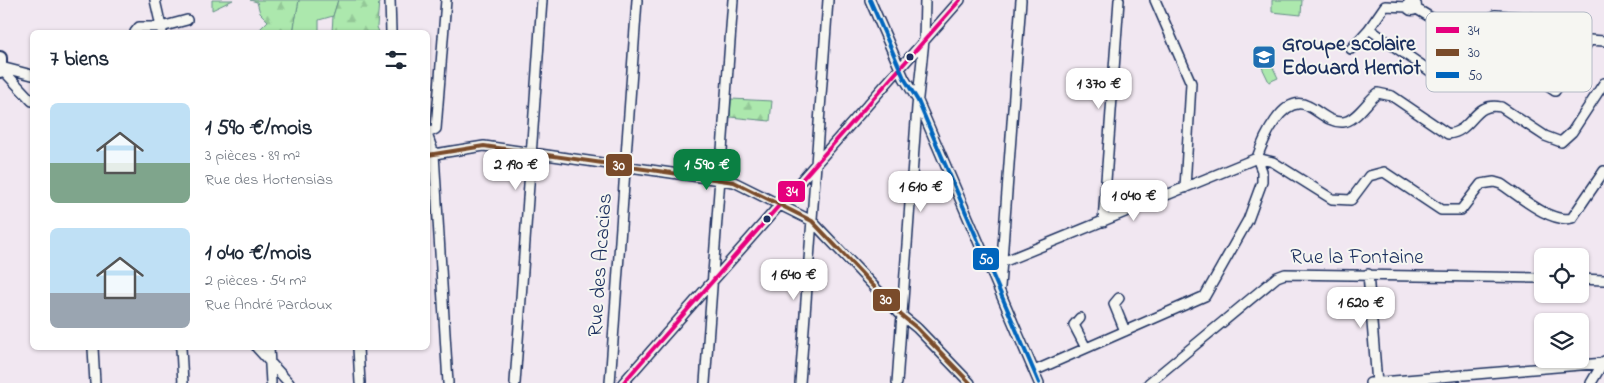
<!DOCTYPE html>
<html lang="fr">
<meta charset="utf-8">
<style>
body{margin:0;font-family:"Indie Flower",sans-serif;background:#f2f2f3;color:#1f2937;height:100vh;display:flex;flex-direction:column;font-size:19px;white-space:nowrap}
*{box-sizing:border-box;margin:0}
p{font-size:16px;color:#747a83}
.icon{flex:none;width:28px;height:28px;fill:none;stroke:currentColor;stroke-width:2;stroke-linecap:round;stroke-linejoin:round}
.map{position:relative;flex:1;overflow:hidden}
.drawer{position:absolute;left:30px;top:30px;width:400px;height:320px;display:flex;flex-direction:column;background:#fff;border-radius:8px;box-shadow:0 1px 4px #0004}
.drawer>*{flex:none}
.buttons{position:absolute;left:1534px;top:248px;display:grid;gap:10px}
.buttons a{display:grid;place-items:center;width:55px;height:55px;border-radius:8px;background:#fff;box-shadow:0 1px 4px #0004;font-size:25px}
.price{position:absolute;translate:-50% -42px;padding:0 11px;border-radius:10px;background:#fff;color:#222;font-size:16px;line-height:32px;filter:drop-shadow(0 1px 2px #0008)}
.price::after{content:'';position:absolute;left:50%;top:30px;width:15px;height:11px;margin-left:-8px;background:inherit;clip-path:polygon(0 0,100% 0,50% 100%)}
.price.current{background:#0b8043;color:#fff}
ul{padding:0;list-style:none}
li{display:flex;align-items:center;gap:15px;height:125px;padding:0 20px}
li span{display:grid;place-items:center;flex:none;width:140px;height:100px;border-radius:8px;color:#555}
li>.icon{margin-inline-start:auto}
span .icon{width:60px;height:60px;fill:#fffc;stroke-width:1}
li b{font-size:21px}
h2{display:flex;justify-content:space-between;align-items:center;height:60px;padding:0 20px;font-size:21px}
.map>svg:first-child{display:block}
.green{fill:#ace8ad;stroke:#648c86}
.forest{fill:url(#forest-firs);stroke:#648c86}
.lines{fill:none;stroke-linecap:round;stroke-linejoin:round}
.minor-casing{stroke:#1b2f5e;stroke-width:12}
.secondary-casing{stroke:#1b2f5e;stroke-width:16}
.minor{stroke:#f6f6f2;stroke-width:9}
.secondary{stroke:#f6f6f2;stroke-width:12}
.bus-1-casing{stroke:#f6f6f2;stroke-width:8}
.bus-2-casing{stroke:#f6f6f2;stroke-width:8}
.bus-3-casing{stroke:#f6f6f2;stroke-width:8}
.bus-1{stroke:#e5007d;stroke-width:4}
.bus-2{stroke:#7a4b2a;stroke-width:4}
.bus-3{stroke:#0065bd;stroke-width:4}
.bus-dot{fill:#1b2f5e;stroke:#f6f6f2;stroke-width:2}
.labels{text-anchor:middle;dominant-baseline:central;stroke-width:4;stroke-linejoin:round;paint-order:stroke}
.poi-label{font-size:21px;font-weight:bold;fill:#1b2f5e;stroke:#f6f6f2;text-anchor:start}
.street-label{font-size:21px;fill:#1b2f5e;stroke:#f6f6f2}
.key{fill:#f6f6f2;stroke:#b4bac6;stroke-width:1}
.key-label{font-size:14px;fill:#1b2f5e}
.line-badge{stroke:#f6f6f2;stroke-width:2}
.badge-label{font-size:14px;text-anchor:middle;font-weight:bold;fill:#fff}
</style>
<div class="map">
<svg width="1604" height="383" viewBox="0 0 1604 383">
<defs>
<pattern id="forest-firs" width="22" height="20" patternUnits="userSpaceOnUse" patternTransform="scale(1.25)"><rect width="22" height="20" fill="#ace8ad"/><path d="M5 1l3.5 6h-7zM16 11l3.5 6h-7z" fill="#93c797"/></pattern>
</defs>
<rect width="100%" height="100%" fill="#f1e7f1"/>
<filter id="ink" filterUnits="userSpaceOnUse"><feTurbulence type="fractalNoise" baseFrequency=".02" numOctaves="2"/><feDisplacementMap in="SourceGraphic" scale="10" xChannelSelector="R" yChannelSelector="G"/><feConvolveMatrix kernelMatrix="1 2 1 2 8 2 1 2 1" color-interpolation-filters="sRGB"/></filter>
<g filter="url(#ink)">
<path class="green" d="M299 0H338L333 16 319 20V32H293Z
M1272 0H1302L1301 15 1272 12Z
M1267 55 1278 78 1269 82 1258 59Z"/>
<path class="forest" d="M212 0H233L212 10Z
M250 0H299L293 32H257L268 21 260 13 257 2Z
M338 0H379L377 27 379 32H332L333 16Z
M731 99 772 101 770 121 730 117Z"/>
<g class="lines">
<g class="minor-casing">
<path id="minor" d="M155 0 162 31
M390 0 391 32
M870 0 904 78 918 101 1039 383
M1155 0 1191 83 1185 188
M1407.5 6a4.5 4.5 0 1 1 9 0a4.5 4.5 0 1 1-9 0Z
M1415 8 1450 29 1482 32 1495 15 1534 18 1560 38 1604 41
M1369 29 1446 82 1480 34
M135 32 139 27H161L187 20
M1477 37 1555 91 1589 41
M1351 49 1369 29 1385 6 1407 7
M0 67 32 101
M1 67 32 75
M428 133 436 129 446 0
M428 137 434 154 448 383
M428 155 484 146 734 182 812 221 901 315 917 328 970 383
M1257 158C1263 140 1283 93 1308 106 1319 111 1329 123 1343 122 1356 121 1367 101 1378 93L1392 96 1448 134C1474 131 1473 101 1501 107L1545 136 1561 142 1572 132 1604 83
M1257 158 1273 162 1332 199 1351 200 1369 176 1384 172 1441 210H1461L1481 184 1494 182 1501 184C1518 195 1551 224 1572 218L1604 171
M1103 222 1119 0
M998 264 1257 158
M1368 274 1377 383
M1580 279 1604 280
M1000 287 1021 0
M1119 298 1114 304 1125 331
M1080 318 1074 325 1086 348
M93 348 95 383
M181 348 183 383
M257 348 289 383
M269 348 271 383
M358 348 360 383
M1034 371 1205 296 1248 220 1262 182V171L1257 158
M515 383 542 0
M610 383 637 0
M623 383 960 0
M705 383 733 0
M800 383 828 0
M897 383 917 107 924 40 925 0
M1149 383 1277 277 1285 274 1542 278
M1370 383 1604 363
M1591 383 1604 361"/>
</g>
<g class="secondary-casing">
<path id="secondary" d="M0 58V71"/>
</g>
<use href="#minor" class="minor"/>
<use href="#secondary" class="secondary"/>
<g class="bus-1-casing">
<path id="bus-1" d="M623 383 960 0"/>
</g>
<g class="bus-2-casing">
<path id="bus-2" d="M428 155 484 146 734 182 812 221 901 315 917 328 970 383"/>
</g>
<g class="bus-3-casing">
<path id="bus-3" d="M870 0 904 78 918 101 1039 383"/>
</g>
<use href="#bus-1" class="bus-1"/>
<use href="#bus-2" class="bus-2"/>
<use href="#bus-3" class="bus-3"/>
</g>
</g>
<defs>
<g id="school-square" transform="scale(1.25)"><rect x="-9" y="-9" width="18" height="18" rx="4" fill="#1f6fb2" stroke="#f6f6f2"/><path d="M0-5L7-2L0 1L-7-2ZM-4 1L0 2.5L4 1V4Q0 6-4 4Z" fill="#fff"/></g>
</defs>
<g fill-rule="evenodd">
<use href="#school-square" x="1264" y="57"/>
</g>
<g class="bus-dot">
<circle cx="910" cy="57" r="4.5"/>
<circle cx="767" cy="219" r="4.5"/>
</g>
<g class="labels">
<g class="poi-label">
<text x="1282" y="45">Groupe scolaire<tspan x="1282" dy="24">Edouard Herriot</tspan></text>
</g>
<g class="street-label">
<text x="1357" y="258">Rue la Fontaine</text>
<text transform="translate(601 265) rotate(-86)">Rue des Acacias</text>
</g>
</g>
<rect x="1426" y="12" width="166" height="80" rx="8" class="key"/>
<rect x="1436" y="27" width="23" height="6" fill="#e5007d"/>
<rect x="1436" y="49" width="23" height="7" fill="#7a4b2a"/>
<rect x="1436" y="72" width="23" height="6" fill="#0065bd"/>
<g class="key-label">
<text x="1468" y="35">34</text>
<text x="1468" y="57">30</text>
<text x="1468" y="80">50</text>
</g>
<g class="line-badge">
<rect x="605" y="153" width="28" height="24" rx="5" fill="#7a4b2a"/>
<rect x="777" y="180" width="29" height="23" rx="5" fill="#e5007d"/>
<rect x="972" y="247" width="28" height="24" rx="5" fill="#0065bd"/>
<rect x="872" y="288" width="29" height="24" rx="5" fill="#7a4b2a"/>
</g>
<g class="badge-label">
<text x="619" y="170">30</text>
<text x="792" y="196">34</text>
<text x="986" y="264">50</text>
<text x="886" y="304">30</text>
</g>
</svg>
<div class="buttons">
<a><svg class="icon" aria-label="locate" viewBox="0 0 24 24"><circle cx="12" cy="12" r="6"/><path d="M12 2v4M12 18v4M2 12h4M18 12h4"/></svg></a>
<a><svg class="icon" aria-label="layers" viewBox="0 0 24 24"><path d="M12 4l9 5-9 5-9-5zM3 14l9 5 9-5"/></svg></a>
</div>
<b class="price" style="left:1099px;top:110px">1 370 €</b>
<b class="price" style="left:516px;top:191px">2 190 €</b>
<b class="price current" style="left:707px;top:191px">1 590 €</b>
<b class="price" style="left:921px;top:213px">1 610 €</b>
<b class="price" style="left:1134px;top:222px">1 040 €</b>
<b class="price" style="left:794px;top:301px">1 640 €</b>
<b class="price" style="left:1361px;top:329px">1 620 €</b>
<section class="drawer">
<h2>7 biens<svg class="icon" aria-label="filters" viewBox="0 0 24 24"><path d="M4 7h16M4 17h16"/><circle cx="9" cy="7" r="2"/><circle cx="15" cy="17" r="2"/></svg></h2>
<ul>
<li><span style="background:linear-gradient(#bfe0f5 60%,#7fa58c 0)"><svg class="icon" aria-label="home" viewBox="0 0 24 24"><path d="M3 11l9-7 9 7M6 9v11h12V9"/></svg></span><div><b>1 590 €/mois</b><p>3 pièces · 89 m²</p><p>Rue des Hortensias</p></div></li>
<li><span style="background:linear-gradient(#bfe0f5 65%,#9aa5b1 0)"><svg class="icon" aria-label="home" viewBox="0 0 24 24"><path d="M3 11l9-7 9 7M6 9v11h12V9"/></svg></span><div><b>1 040 €/mois</b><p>2 pièces · 54 m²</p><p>Rue André Pardoux</p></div></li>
</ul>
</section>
</div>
